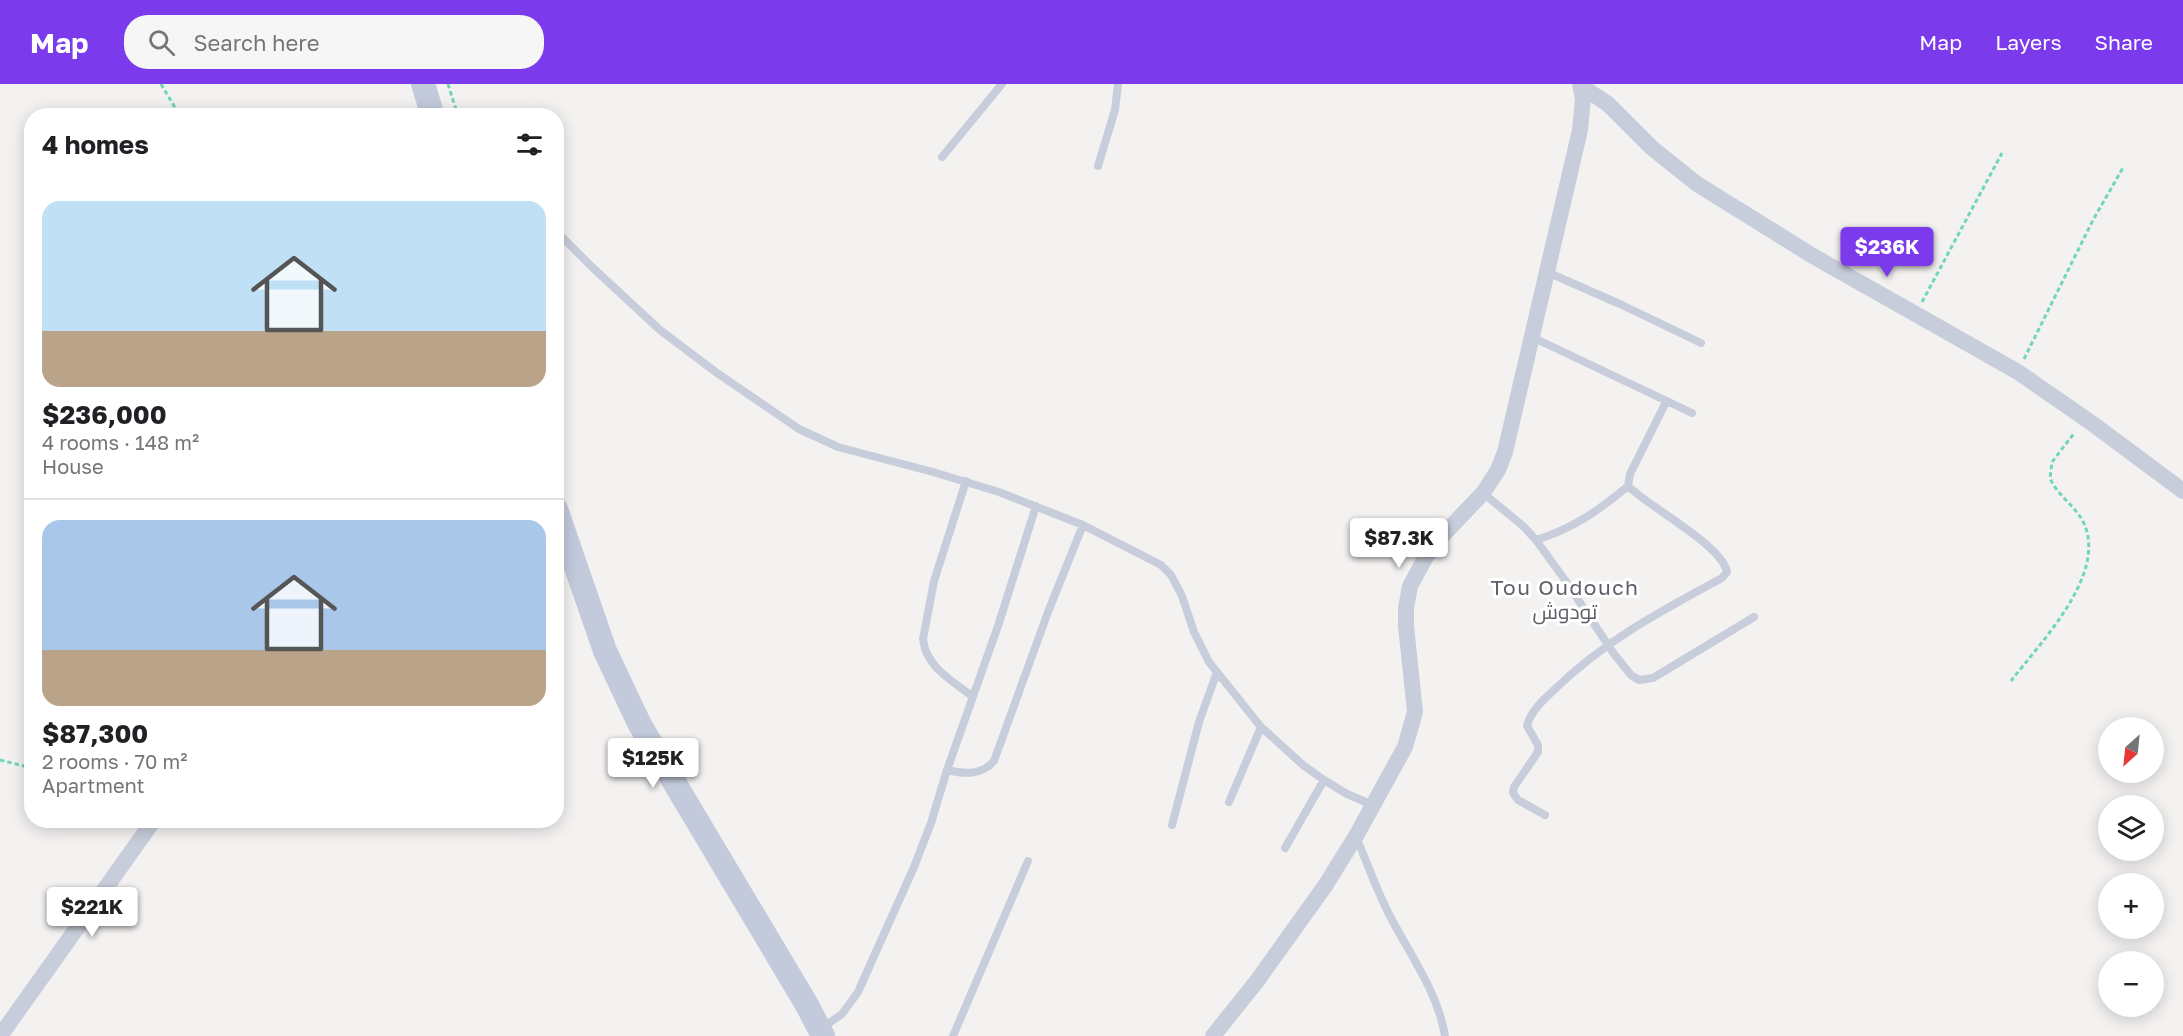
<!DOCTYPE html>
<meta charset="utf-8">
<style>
body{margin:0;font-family:"Golos Text",Cairo,sans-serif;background:#f6f6f6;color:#202124;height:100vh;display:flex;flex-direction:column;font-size:22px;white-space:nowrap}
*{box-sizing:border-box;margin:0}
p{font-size:20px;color:#757577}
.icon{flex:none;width:33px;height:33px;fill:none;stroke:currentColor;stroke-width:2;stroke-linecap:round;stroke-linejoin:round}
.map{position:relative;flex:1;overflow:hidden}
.drawer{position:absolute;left:24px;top:24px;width:540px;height:720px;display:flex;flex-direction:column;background:#fff;border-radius:24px;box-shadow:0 3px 15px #0003}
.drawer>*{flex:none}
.needle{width:39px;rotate:207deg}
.fabs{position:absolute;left:2098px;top:633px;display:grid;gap:12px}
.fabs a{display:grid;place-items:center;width:66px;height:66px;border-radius:50%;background:#fff;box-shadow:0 3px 15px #0003;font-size:30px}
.price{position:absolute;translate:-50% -51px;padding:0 14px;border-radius:6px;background:#fff;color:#222;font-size:20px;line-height:39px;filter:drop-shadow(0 2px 3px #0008)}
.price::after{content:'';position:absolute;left:50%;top:36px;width:18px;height:14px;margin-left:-9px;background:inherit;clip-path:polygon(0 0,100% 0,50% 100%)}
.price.current{background:#7c3aed;color:#fff}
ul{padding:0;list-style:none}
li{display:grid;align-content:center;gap:12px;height:318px;padding:0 18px}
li+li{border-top:2px solid #e0e0e0}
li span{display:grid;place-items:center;height:186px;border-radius:18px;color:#555}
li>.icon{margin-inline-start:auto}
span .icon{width:108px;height:108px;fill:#fffc;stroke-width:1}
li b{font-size:26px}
h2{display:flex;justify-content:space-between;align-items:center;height:72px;padding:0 18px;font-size:26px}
header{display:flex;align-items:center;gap:36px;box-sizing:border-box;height:84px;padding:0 30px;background:#7c3aed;color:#fff}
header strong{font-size:28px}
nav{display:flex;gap:33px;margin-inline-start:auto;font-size:21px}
.search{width:420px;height:54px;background:#f6f6f6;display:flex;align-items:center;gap:15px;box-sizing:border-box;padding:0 21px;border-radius:24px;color:#757577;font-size:22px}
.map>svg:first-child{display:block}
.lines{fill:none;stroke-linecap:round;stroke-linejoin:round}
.path{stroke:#70d7b6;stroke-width:3;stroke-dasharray:4.5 3;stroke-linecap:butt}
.lane{stroke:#c7cdda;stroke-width:8}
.street{stroke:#c7cdda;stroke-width:16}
.secondary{stroke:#c2cadc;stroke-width:24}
.labels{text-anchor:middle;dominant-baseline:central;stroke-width:6;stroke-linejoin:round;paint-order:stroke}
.quarter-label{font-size:21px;letter-spacing:1.5px;fill:#5d6067;stroke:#fff}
</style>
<header>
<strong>Map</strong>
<div class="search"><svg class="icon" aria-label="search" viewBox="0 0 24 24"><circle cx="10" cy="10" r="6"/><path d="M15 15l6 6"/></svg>Search here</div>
<nav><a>Map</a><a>Layers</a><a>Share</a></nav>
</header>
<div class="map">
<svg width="2183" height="952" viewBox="0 0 2183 952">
<rect width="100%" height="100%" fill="#f4f2f1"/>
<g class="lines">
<path class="path" d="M161 0 180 32
M448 0 458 32
M1922 218 2002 69
M2024 275 2093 136 2124 82
M2011 597C2040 559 2105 493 2085 442 2078 423 2057 412 2050 394L2052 378 2075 348
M0 676 32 684"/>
<path class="lane" d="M942 73 1002 0
M1098 82 1115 26 1118 0
M556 147 592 183 660 246 717 289 799 345 838 363 933 388 999 408 1083 441 1161 481 1171 491 1182 512 1194 548 1209 578 1261 643 1303 681 1324 696 1347 710 1373 721
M1547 188 1622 221 1701 259
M1532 253 1692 329
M966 397 934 497 923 555C926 583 951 596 972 612
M1483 409 1523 442 1536 456 1565 496 1614 570 1631 591 1639 596 1653 594 1754 533
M1036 422 998 542 947 686C964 690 981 692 994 677L1048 528 1083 441
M1536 456C1574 444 1598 427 1628 402
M1229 718 1261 643
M1545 731 1518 716 1513 709 1514 703 1538 668V661L1527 642C1530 628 1544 615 1554 606 1604 557 1661 527 1722 494L1727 488C1722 461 1649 423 1628 402L1630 390 1666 318
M1172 741 1199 638 1217 588
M1356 753C1368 780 1377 808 1391 834 1411 872 1438 909 1445 952
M1285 764 1324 696
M819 942 829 939 842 930 858 908 914 783 931 739 947 686
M953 952 1028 777"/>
<path class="street" d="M1581 2 1608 20 1652 64 1697 100 1813 172 2018 288 2093 340 2183 407
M0 952 154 736
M1213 952 1257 897 1325 802 1356 752 1405 663 1415 628 1406 542V524L1410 502 1427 471 1442 452 1483 409 1498 386 1505 368 1580 46 1583 15 1580 0"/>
<path class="secondary" d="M423 0 433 32
M556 425 605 567 640 641 807 921 823 952"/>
</g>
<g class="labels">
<g class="quarter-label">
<text x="1565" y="503">Tou Oudouch<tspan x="1565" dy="24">تودوش</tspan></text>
</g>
</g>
</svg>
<div class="fabs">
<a><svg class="needle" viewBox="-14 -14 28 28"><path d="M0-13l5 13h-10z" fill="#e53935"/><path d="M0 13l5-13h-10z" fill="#757577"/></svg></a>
<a><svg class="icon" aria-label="layers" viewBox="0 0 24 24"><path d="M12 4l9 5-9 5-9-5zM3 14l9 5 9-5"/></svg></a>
<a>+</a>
<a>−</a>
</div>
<b class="price current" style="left:1887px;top:194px">$236K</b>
<b class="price" style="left:1399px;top:485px">$87.3K</b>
<b class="price" style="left:653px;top:705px">$125K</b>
<b class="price" style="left:92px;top:854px">$221K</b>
<section class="drawer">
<h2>4 homes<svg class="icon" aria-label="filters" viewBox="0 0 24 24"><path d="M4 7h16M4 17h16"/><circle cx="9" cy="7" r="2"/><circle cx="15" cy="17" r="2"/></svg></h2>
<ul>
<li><span style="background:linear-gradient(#bfe0f5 70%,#b9a48a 0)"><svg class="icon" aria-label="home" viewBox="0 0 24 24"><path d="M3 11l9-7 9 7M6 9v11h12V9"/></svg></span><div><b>$236,000</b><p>4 rooms · 148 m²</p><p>House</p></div></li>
<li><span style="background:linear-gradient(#a9c7e8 70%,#b9a48a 0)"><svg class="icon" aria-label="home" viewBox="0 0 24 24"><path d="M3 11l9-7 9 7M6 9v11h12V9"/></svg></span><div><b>$87,300</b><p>2 rooms · 70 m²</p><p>Apartment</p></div></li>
</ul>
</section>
</div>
